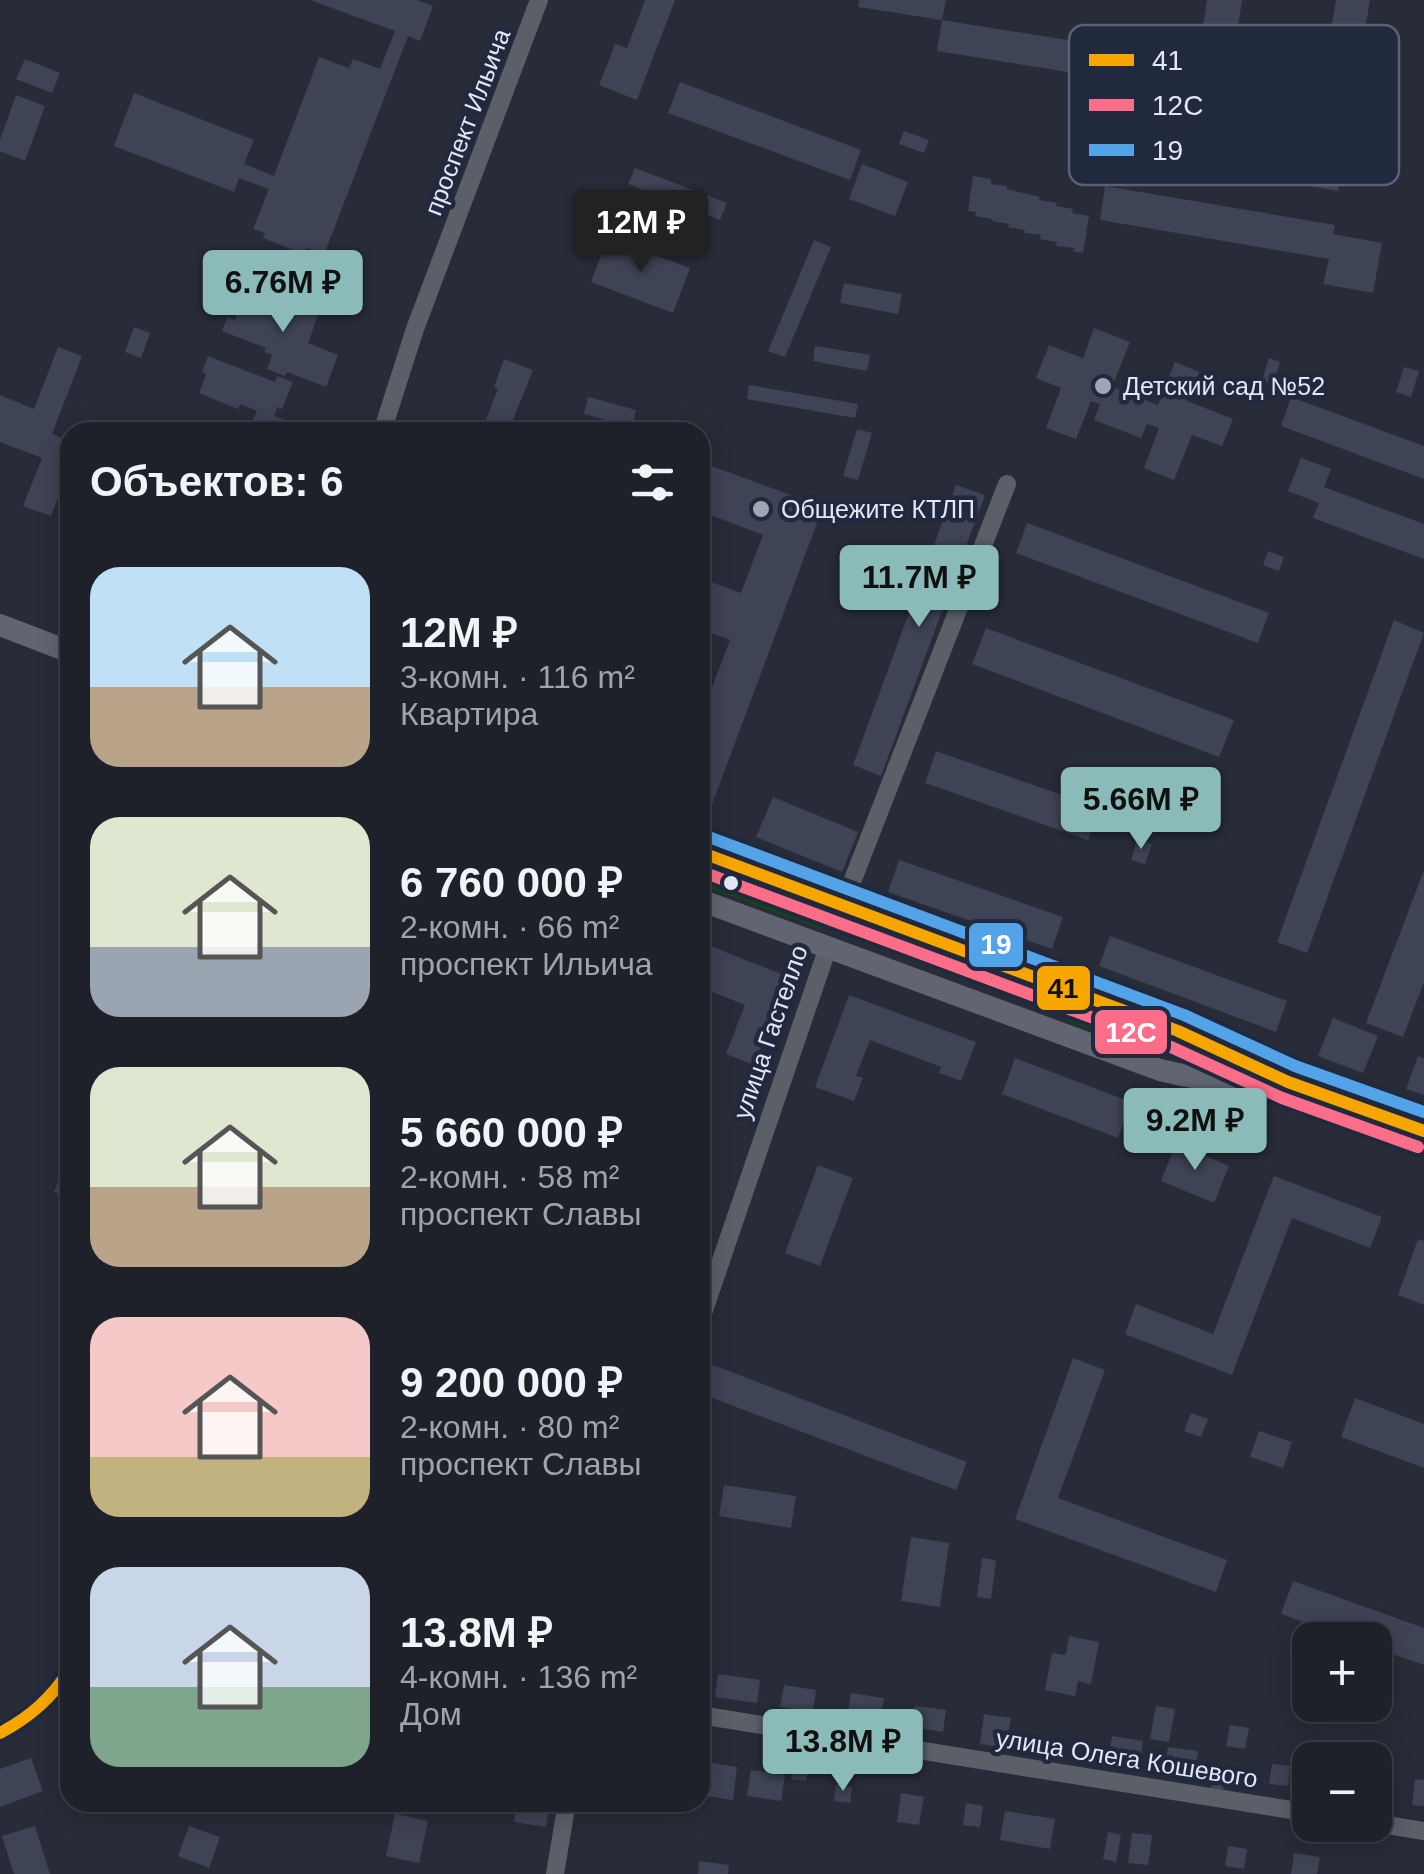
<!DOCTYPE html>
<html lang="ru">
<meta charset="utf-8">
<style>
body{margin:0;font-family:Arial,sans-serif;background:#262932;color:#f1f3f6;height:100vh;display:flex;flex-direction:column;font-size:38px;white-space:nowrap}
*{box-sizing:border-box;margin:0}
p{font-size:32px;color:#a1a3a8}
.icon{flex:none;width:55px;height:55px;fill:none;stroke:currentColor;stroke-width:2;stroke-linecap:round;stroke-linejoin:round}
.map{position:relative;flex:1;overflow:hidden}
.sheet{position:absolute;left:60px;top:422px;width:650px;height:1390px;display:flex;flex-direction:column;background:#1e212a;border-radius:30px;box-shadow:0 5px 25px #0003,0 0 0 2px #3c3e47}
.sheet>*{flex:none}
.buttons{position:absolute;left:1292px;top:1622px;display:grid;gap:20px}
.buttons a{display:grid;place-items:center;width:100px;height:100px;border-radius:20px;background:#1e212a;box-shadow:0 5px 25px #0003,0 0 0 2px #3c3e47;font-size:50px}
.price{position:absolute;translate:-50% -85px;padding:0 22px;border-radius:10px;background:#8bbbb9;color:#111;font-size:32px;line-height:65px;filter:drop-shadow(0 2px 5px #0008)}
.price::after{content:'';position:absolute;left:50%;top:60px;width:30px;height:22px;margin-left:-15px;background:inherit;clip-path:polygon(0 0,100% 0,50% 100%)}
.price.current{background:#222;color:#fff}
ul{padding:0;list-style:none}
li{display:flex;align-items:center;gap:30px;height:250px;padding:0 30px}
li span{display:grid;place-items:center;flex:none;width:280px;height:200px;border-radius:30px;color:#555}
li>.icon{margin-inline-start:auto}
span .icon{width:120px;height:120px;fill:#fffc;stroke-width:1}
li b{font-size:42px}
h2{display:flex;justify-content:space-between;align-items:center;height:120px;padding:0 30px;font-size:42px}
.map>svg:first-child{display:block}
.green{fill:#104916}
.building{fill:#3e4355}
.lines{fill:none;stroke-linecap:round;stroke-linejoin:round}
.minor{stroke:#5b5f68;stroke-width:18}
.major{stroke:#616571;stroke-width:22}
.bus-1-casing{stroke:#21293f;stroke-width:20}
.bus-2-casing{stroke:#21293f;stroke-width:20}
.bus-3-casing{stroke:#21293f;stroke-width:20}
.bus-1{stroke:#f7a600;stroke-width:12}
.bus-2{stroke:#fb6d88;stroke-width:12}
.bus-3{stroke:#53a3e8;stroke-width:12}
.poi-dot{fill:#a0a6b4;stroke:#21293f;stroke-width:4}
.bus-dot{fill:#e1e7f6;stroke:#21293f;stroke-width:4}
.labels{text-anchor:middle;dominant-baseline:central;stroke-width:9;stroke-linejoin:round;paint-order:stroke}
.street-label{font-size:25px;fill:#e1e7f6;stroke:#21293f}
.poi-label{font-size:25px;fill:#e1e7f6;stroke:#21293f;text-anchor:start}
.key{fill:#21293f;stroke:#5b6276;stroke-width:2.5}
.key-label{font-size:28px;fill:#e1e7f6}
.line-badge{stroke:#21293f;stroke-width:4}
.badge-label{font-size:28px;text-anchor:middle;font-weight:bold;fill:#fff}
.pale-badge-label{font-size:28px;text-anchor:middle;font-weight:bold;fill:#111}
</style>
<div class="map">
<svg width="1424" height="1874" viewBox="0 0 1424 1874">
<rect width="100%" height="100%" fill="#282c38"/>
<path class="green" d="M718 868 829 909 821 929 710 888Z
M867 924 1038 986 1031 1005 860 942Z
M1072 1002 1154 1032 1147 1050 1065 1020Z"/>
<path class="building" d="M310 0H417L433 6 420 41 408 36 324 255 306 248 303 254 263 238 265 233 253 229 269 189 239 178 234 192 114 146 134 93 254 140 244 164 274 176 319 57 349 68 353 59 380 69 395 31Z
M645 0H675L637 100 599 85 615 44 627 48Z
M859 0H946L942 20 858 7Z
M1207 0H1242L1232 66 1198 61Z
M1336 0H1370L1338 191 1305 185Z
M942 20 1198 61 1192 92 937 51Z
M25 59 60 73 52 93 16 79Z
M680 82 861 150 850 180 668 113Z
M16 95 45 106 25 161 0 151V140Z
M904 131 929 140 924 153 899 144Z
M862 164 908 182 895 216 849 199Z
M635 168 727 203 720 220 628 184Z
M973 176 991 179V184L1007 186V189L1040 197 1039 200 1057 203 1056 206 1073 209 1072 213 1089 216 1083 253 1073 251 1074 248 1056 246 1057 242 1040 239 1041 235 1024 233 1025 230 1008 227 1009 224 992 221V219L975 216 976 212 968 211Z
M1105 186 1335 225 1333 234 1382 243 1373 293 1323 284 1329 259 1100 220Z
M608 238 690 268 673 313 591 282Z
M814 240 831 247 785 357 768 351Z
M844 283 902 294 898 314 840 303Z
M248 286 319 312 308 343 338 355 326 387 287 372 285 376 267 369 272 355 264 352 266 348 222 331 227 317 235 320Z
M134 327 150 333 141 358 125 352Z
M1094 328 1130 342 1112 387 1158 405 1175 362 1199 372 1187 401 1233 419 1222 446 1192 435 1174 480 1144 468 1159 428 1147 424 1141 438 1094 420 1100 404 1091 401 1076 439 1046 428 1061 388 1036 378 1049 345 1083 358Z
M815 346 870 355 867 371 813 361Z
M58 347 82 356 52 434 70 441V467L51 516 23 506 42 458 0 442V395L34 409Z
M208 356 275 382 277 376 293 382 282 409 277 407 274 416 290 422 292 419 326 432H248L257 411 240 404 238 409 199 393 206 374 202 372Z
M1269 358 1280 362 1273 384 1262 380Z
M504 359 533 370 508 432H476L479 426 483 427 498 389 494 387Z
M1404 367 1419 371 1411 397 1396 392Z
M749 385 858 404 855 418 747 399Z
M588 397 636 410 632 427 584 414Z
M1291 397 1424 446V479L1281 426Z
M857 429 872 433 858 480 843 476Z
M1301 458 1331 469 1324 487 1424 524V559L1313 518 1319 503 1288 491Z
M709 465 823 507 707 818 700 815V719L730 640 700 629V578L741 593 763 535 700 511V489Z
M956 485 985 495 881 776 853 765Z
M1027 523 1269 613 1258 643 1016 553Z
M1268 551 1284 557 1279 571 1263 565Z
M1394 620 1424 633 1307 953 1277 942Z
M986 628 1234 720 1219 757 972 664Z
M936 751 1099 808 1088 840 925 783Z
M773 797 858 832 842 872 756 837Z
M1137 839 1152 844 1145 864 1131 860Z
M899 860 1063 917 1052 949 888 892Z
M1424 870V982L1403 1037 1366 1023Z
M1110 936 1287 1001 1276 1032 1099 966Z
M700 942 789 977 754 1065 726 1054 745 1005 700 987Z
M849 995 976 1042 961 1081 939 1073 941 1067 870 1040 856 1076 863 1078 854 1101 815 1087Z
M1333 1018 1378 1036 1363 1073 1318 1056Z
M1418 1056 1424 1058V1095L1406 1089Z
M1015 1058 1131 1102 1118 1138 1002 1094Z
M1176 1143 1229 1166 1214 1203 1161 1181Z
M70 1150V1198L54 1192Z
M818 1165 853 1178 820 1266 785 1253Z
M1274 1176 1382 1217 1370 1248 1292 1218 1232 1375 1125 1334 1136 1304 1213 1334Z
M1418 1239 1424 1241V1305L1398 1295Z
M1073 1358 1105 1370 1058 1498 1227 1560 1216 1592 1015 1519Z
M713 1365 967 1462 956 1490 702 1394Z
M1355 1398 1424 1424V1468L1341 1437Z
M1191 1413 1208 1419 1201 1437 1184 1431Z
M1259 1431 1292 1442 1283 1468 1250 1457Z
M724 1485 796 1496 791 1528 719 1516Z
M911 1537 949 1543 940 1607 901 1601Z
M982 1558 996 1560 991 1599 977 1597Z
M1293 1581 1424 1628V1665L1375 1648V1640H1354L1281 1614Z
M1069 1636 1099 1642 1091 1684 1078 1681 1075 1696 1045 1690 1052 1653 1066 1655Z
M718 1674 760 1680 757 1703 715 1697Z
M784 1685 816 1690 813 1712 780 1707Z
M851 1693 884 1698 880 1722 847 1717Z
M915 1706 946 1710 943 1732 912 1727Z
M1156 1706 1175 1709 1169 1742 1150 1739Z
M984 1714 1011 1718 1006 1748 980 1744Z
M1230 1725 1249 1728 1245 1749 1226 1746Z
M1112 1736 1143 1741 1140 1762 1109 1757Z
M1168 1747 1198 1751 1194 1772 1165 1767Z
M31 1758 43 1791 0 1807V1769Z
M700 1761 737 1767 733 1800 700 1795Z
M793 1763 809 1765 806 1781 791 1779Z
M1272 1764 1290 1766 1288 1786 1269 1784Z
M1215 1765 1227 1766 1223 1791 1211 1789Z
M751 1770 785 1775 781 1801 747 1796Z
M1415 1779 1424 1780V1806L1412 1805Z
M836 1784 852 1787 850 1803 834 1801Z
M901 1793 924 1797 919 1825 897 1822Z
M517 1802H550L546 1827 514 1822Z
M966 1803 983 1806 980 1827 963 1825Z
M1005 1811 1055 1819 1050 1849 1000 1840Z
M395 1814 428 1821 419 1863 386 1856Z
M35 1826 50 1874H14L2 1836Z
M189 1826 220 1837 209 1868 178 1856Z
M1108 1832 1121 1835 1116 1862 1103 1859Z
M1132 1833 1152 1835 1148 1865 1128 1863Z
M1228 1846 1247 1849 1244 1869 1225 1866Z
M1294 1853 1320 1857 1317 1874H1291Z
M699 1861 729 1865 728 1874H698Z"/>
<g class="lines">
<path class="minor" d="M382 432 415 329 539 0
M843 905 1007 484
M700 1322 828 947
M700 1715 1310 1813
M0 1733C31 1717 53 1699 70 1669
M1375 1823 1424 1831
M555 1874 567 1802"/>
<path class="major" d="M0 625 70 652
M700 852 1178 1031 1288 1082 1424 1131
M700 900 1160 1070C1204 1081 1239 1084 1284 1082"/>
<g class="bus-1-casing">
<path id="bus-1" d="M700 852 1178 1031 1288 1082 1424 1131
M0 1733C30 1717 52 1698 70 1669"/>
</g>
<g class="bus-2-casing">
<path id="bus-2" d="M700 871 1171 1047 1282 1098 1418 1147"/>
</g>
<g class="bus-3-casing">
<path id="bus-3" d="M706 836 1184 1015 1295 1066 1424 1112"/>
</g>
<use href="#bus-1" class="bus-1"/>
<use href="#bus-2" class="bus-2"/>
<use href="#bus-3" class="bus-3"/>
</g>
<g class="poi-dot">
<circle cx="1103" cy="386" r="10"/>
<circle cx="761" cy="509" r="10"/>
</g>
<circle class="bus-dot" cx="731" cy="883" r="9"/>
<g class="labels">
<g class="street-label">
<text transform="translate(467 122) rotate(-69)">проспект Ильича</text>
<text transform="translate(770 1032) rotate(-71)">улица Гастелло</text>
<text transform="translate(1127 1758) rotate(9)">улица Олега Кошевого</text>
</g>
<g class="poi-label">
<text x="1123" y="386">Детский сад №52</text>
<text x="781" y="509">Общежите КТЛП</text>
</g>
</g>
<rect x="1069" y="25" width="330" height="160" rx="15" class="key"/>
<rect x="1089" y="54" width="45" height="12" fill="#f7a600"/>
<rect x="1089" y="99" width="45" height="12" fill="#fb6d88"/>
<rect x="1089" y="144" width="45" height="12" fill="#53a3e8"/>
<g class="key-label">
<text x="1152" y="70">41</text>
<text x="1152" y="115">12С</text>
<text x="1152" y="160">19</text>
</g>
<g class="line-badge">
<rect x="967" y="921" width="58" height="48" rx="10" fill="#53a3e8"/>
<rect x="1035" y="964" width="57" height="48" rx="10" fill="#f7a600"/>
<rect x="1093" y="1008" width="76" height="48" rx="10" fill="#fb6d88"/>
</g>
<g class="badge-label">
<text x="996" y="954">19</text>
<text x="1131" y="1042">12С</text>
</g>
<g class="pale-badge-label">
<text x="1063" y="998">41</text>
</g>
</svg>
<div class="buttons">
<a>+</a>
<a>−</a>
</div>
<b class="price current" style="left:641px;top:275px">12M ₽</b>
<b class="price" style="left:283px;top:335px">6.76M ₽</b>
<b class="price" style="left:919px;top:630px">11.7M ₽</b>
<b class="price" style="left:1141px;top:852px">5.66M ₽</b>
<b class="price" style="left:1195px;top:1173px">9.2M ₽</b>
<b class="price" style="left:843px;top:1794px">13.8M ₽</b>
<section class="sheet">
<h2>Объектов: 6<svg class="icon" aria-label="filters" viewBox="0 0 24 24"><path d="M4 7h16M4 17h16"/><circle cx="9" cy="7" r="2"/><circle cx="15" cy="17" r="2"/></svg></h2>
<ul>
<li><span style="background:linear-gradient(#bfe0f5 60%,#b9a48a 0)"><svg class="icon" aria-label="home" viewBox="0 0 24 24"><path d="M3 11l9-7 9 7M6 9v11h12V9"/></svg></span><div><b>12M ₽</b><p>3-комн. · 116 m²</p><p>Квартира</p></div></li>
<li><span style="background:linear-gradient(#dfe7d0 65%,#9aa5b1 0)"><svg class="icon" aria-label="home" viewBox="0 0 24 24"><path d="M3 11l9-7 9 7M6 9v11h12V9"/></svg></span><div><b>6 760 000 ₽</b><p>2-комн. · 66 m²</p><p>проспект Ильича</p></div></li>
<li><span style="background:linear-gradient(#dfe7d0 60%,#b9a48a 0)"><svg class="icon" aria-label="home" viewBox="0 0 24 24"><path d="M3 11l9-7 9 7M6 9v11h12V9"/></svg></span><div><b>5 660 000 ₽</b><p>2-комн. · 58 m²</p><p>проспект Славы</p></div></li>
<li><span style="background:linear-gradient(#f6c9c9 70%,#c2b280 0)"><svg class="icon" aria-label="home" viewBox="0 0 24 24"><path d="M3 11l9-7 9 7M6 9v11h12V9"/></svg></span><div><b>9 200 000 ₽</b><p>2-комн. · 80 m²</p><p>проспект Славы</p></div></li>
<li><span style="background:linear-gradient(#c9d6e8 60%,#7fa58c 0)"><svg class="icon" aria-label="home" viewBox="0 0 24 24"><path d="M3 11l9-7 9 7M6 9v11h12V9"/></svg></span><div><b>13.8M ₽</b><p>4-комн. · 136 m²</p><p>Дом</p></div></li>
</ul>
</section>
</div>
